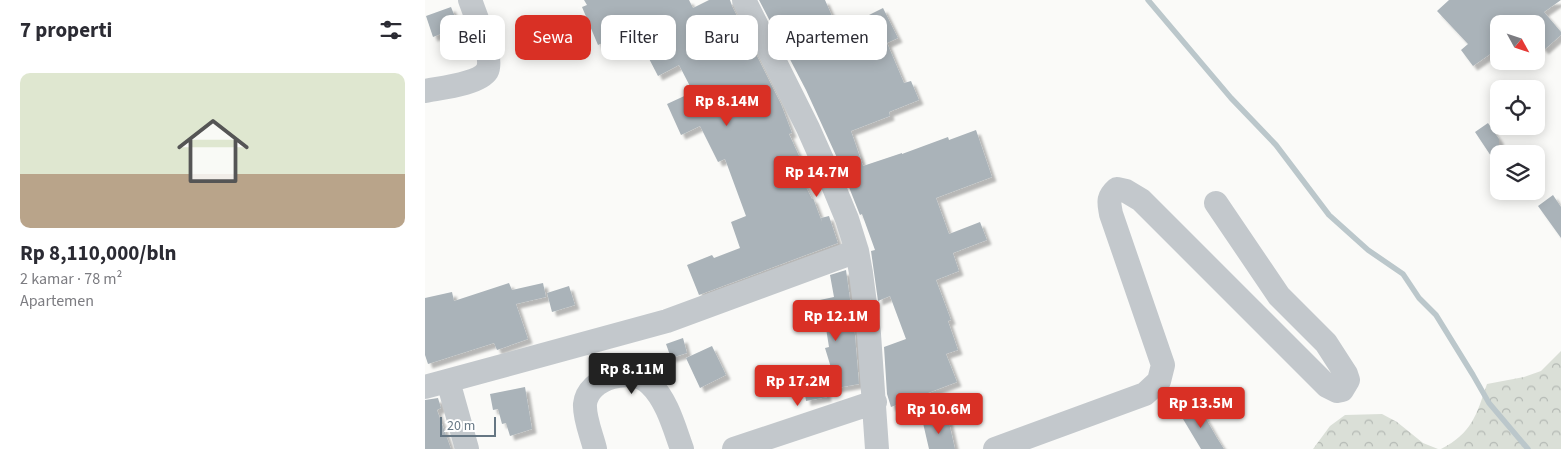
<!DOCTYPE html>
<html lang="id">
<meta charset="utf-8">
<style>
body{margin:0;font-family:"Source Sans 3",sans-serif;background:#f2f2f3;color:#2b2b33;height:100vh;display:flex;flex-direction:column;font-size:19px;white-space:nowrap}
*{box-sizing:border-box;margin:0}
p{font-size:16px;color:#7c7c81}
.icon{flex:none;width:28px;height:28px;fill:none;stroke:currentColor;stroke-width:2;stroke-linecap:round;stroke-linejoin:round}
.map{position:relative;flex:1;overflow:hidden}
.details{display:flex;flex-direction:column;background:#fff;width:425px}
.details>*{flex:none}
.banner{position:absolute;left:15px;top:15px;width:475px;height:45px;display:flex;gap:10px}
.needle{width:32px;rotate:130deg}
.controls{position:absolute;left:1065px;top:15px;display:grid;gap:10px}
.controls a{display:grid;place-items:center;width:55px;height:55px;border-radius:10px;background:#fff;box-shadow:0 2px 12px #0003;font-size:25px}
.scale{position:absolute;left:15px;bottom:12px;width:56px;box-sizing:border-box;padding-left:5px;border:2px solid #657683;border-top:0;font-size:14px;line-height:18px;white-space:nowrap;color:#657683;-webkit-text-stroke:4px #fff;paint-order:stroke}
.price{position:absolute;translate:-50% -42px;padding:0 11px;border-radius:5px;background:#d93025;color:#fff;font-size:16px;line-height:32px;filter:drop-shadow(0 1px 2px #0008)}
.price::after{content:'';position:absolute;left:50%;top:30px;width:15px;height:11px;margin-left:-8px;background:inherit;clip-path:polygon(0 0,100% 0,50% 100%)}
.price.on{background:#222;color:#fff}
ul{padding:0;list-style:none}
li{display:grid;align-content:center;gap:10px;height:265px;padding:0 20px}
li span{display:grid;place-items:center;height:155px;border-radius:10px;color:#555}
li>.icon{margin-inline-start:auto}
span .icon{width:90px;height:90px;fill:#fffc;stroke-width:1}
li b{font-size:21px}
h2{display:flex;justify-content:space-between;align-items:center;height:60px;padding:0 20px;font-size:21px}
.tag{padding:0 18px;border-radius:10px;background:#fff;box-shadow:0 2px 12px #0003;font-size:18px;line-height:45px}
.tag.on{background:#d93025;color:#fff}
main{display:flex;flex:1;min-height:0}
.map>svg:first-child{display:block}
.forest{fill:url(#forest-crowns)}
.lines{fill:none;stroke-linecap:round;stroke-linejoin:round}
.stream{stroke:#bbc7cb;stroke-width:5.5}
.building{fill:#aab3b9;filter:url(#shadow)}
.minor{stroke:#c3c8cc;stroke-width:24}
</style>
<main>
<section class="details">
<h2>7 properti<svg class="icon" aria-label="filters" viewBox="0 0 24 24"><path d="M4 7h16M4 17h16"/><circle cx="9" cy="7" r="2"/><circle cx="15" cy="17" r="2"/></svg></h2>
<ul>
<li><span style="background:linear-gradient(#dfe7d0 65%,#b9a48a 0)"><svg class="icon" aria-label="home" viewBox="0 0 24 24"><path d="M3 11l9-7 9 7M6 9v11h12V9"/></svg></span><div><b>Rp 8,110,000/bln</b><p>2 kamar · 78 m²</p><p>Apartemen</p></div></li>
</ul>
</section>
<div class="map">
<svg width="1136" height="449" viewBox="0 0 1136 449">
<defs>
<pattern id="forest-crowns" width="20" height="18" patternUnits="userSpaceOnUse" patternTransform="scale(1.25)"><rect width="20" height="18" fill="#dadfd7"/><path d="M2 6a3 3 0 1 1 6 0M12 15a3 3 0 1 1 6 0" fill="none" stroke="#b4b9b4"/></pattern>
<filter id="shadow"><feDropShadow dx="4.5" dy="4.5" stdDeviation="1" flood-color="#0004"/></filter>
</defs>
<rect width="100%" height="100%" fill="#fafaf8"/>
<path class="forest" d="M1136 351V449H1016C1047 433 1051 416 1062 384L1099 377 1116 371Z
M957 414 972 422 998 443 1013 449H888L905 426 920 415Z"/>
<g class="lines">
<path class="stream" d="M723 0 806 98 851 145 904 215 943 250 978 274 994 298 1011 315 1048 375 1064 403 1103 449"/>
</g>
<path class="building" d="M159 0H264L268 8 284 0H305L307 6 356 104 367 133 364 134 375 158 368 161 387 199 388 198 397 222 396 218 404 216 413 243 274 295 262 265 287 255 289 258 315 248 306 222 321 216 300 159 293 162 275 126 256 135 242 104 268 92 254 65 233 76 219 49 210 54 200 33 173 45 157 7 162 5Z
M334 0H400L410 23 421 18 424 25 458 8 473 38 462 43 479 83 486 81 494 100 464 112 465 116 426 131 438 166 477 153V154L523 137 524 140 551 130 567 177 511 198 524 234 555 222 562 240 528 253 534 271 511 280 526 320 523 321 533 350 521 354 532 382 466 407 462 394 459 347 481 339 465 296 453 301 446 251 450 250 437 214 435 215 414 162 381 90Z
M1024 0H1136L1119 12 1136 32V35L1119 50 1111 41V24H1074V48L1048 66 1036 50 1043 44 1012 11Z
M26 7 34 27 8 37 1 16Z
M1063 123 1074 139V168L1050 132Z
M1128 195 1136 207V238L1113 206Z
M421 270 430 335 434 384 401 390 402 397 381 401 378 381 407 371 400 348 404 347 399 316 392 317 390 301 409 297 405 275Z
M84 283 87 290 118 283 121 297 91 304 103 339 72 350 69 343 3 364 0 355V298L27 292 29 301Z
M144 286 150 305 127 312 122 293Z
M258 338 262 353 246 358 241 344Z
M287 346 301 375 275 388 261 358Z
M100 387 107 429 85 436 81 423 77 424 73 409 68 410 65 394Z
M13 398 16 408 12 410 26 449H0V400Z
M772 403 792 438 799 449H776L755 414Z
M523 418 530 449H504L498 423Z"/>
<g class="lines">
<path class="minor" d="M319 0 383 128 403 173 422 219 432 251 436 273 444 334 452 449
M0 91C14 88 54 84 62 71 69 59 50 14 45 0
M23 381 42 449
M0 387 242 321 432 251
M170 449C167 436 159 418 160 404 163 377 207 366 225 384 242 400 249 427 257 449
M309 449 450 402
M570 449 720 394 734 381 738 365 686 214C684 202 682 198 692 189L701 191 716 200 902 386 912 391 917 390 923 380 921 374 901 343 854 296 791 203"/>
</g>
</svg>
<div class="controls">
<a><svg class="needle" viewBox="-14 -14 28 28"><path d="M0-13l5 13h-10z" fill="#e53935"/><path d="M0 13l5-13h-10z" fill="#7c7c81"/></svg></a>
<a><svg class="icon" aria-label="locate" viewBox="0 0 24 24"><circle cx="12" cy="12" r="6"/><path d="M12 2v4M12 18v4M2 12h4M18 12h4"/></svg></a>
<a><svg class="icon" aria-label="layers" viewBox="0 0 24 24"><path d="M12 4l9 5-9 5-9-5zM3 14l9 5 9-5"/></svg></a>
</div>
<div class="scale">20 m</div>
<b class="price" style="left:302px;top:127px">Rp 8.14M</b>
<b class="price" style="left:392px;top:198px">Rp 14.7M</b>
<b class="price" style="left:411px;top:342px">Rp 12.1M</b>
<b class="price on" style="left:207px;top:395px">Rp 8.11M</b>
<b class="price" style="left:373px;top:407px">Rp 17.2M</b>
<b class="price" style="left:776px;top:429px">Rp 13.5M</b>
<b class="price" style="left:514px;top:435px">Rp 10.6M</b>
<div class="banner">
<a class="tag">Beli</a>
<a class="tag on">Sewa</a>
<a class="tag">Filter</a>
<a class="tag">Baru</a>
<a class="tag">Apartemen</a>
</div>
</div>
</main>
